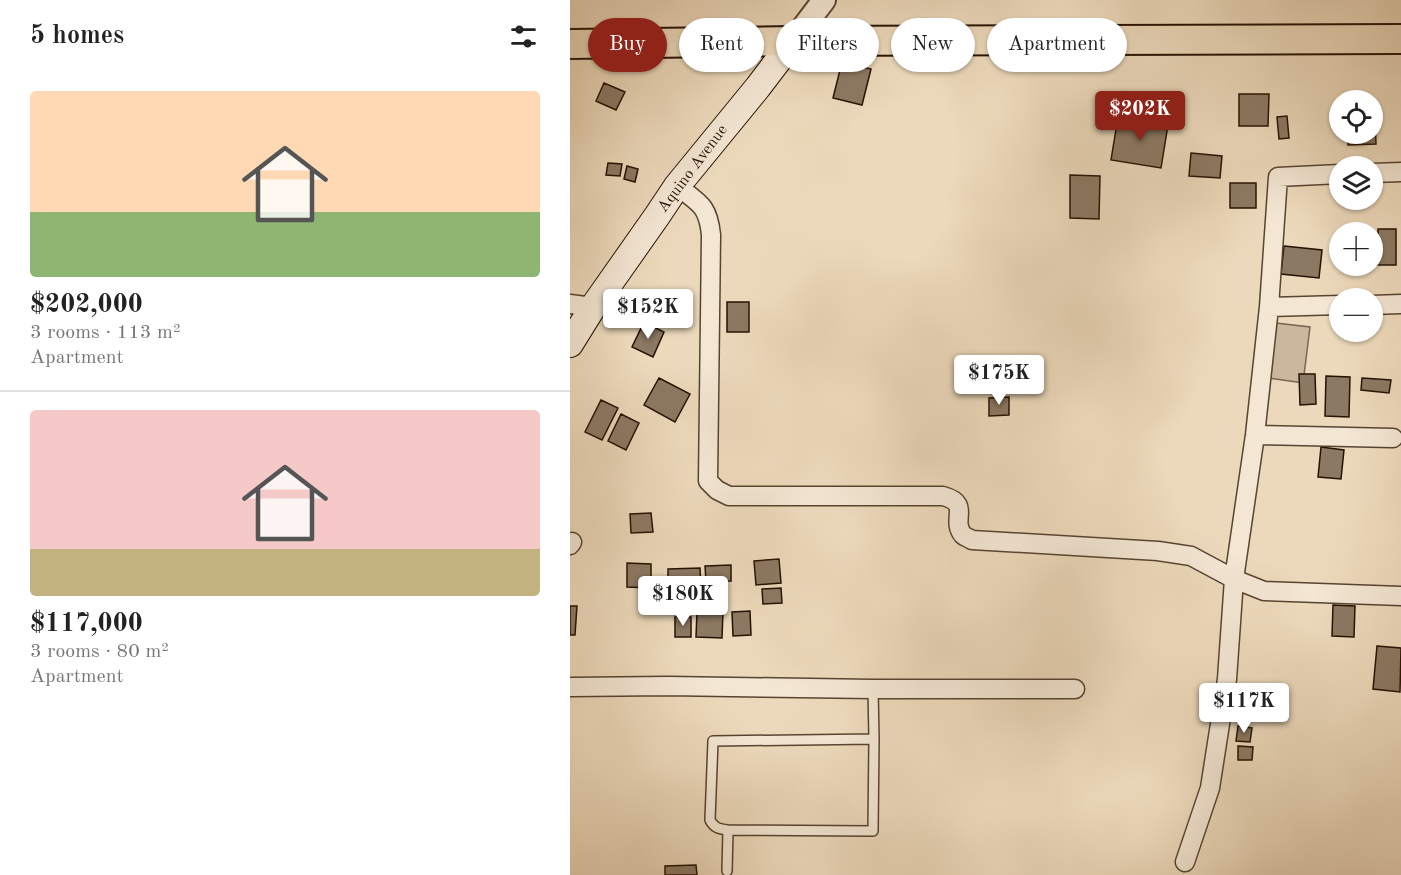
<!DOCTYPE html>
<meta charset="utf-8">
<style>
body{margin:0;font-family:"Old Standard TT",serif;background:#f6f6f6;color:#222;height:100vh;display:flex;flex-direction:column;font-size:22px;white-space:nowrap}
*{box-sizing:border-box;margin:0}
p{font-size:20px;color:#767676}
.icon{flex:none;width:33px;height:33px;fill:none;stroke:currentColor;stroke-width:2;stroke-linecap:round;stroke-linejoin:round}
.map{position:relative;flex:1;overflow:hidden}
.details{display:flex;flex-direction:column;background:#fff;width:570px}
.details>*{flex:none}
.hud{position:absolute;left:18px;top:18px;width:570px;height:54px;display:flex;gap:12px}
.fabs{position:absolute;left:759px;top:90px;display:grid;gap:12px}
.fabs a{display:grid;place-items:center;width:54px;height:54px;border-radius:50%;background:#fff;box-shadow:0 2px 4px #0004;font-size:30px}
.price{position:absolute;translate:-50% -51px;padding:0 14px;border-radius:6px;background:#fff;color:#222;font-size:20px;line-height:39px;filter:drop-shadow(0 2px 3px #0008)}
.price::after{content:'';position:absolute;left:50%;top:36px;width:18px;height:14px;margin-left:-9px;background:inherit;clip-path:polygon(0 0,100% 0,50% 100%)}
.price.selected{background:#8f2418;color:#fff}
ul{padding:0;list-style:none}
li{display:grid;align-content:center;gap:12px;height:318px;padding:0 30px}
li+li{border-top:2px solid #e0e0e0}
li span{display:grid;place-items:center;height:186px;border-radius:6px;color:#555}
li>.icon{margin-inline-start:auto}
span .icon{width:108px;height:108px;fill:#fffc;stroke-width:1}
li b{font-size:26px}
h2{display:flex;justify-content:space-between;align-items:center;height:72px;padding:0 30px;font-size:26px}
.pill{padding:0 21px;border-radius:27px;background:#fff;box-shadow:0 2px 4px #0004;font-size:21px;line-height:54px}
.pill.selected{background:#8f2418;color:#fff}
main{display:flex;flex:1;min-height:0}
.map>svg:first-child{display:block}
.green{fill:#cab79c;stroke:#786450;stroke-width:1.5}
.building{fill:#8c7963;stroke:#251203;stroke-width:1.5}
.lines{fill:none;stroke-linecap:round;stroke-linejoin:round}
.service-casing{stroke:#574431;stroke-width:12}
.minor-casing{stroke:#574431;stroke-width:21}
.tertiary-casing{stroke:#574431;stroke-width:26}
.secondary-casing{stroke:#251203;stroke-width:28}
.primary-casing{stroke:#251203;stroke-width:32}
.service{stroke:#f3e6d3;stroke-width:9}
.minor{stroke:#f3e6d3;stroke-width:18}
.tertiary{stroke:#f3e6d3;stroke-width:22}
.secondary{stroke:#f3e6d3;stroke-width:26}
.primary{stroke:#ecd9bb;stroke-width:28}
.labels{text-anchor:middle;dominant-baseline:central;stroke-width:4.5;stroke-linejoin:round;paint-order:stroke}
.street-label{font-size:16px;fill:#251203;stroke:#f3e6d3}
</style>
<main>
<section class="details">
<h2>5 homes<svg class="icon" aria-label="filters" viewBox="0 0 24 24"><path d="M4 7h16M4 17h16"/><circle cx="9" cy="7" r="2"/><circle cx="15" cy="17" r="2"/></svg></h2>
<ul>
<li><span style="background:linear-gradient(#ffd9b3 65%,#8fb573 0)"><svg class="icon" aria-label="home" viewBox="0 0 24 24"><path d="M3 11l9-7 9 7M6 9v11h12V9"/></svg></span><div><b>$202,000</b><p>3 rooms · 113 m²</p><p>Apartment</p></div></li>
<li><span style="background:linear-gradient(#f6c9c9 75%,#c2b280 0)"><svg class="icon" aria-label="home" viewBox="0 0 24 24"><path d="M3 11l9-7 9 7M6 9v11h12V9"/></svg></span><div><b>$117,000</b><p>3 rooms · 80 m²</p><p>Apartment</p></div></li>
</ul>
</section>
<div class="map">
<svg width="831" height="875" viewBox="0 0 831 875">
<rect width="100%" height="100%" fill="#ecd9bb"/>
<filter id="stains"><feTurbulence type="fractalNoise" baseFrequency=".00333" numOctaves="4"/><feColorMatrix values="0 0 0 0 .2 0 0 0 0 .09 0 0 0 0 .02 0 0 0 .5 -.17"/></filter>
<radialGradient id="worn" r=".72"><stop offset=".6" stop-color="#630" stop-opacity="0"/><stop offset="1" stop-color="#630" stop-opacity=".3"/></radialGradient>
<path class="green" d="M706 323 740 327 733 383 699 378Z"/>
<path class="building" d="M272 62 301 69 292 105 263 98Z
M34 83 55 92 46 110 26 101Z
M669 94H699L698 126H669Z
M802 115H805L806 144 778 145V134H802Z
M717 116 719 138 709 139 707 117Z
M548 117 598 125 591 168 541 160Z
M621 153 652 156 650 178 619 176Z
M38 163 52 164 50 176 36 175Z
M57 166 68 169 65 182 54 179Z
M500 175 530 176 529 219 500 218Z
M660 183H686V208H660Z
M808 229H826V265H808Z
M714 246 752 250 749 278 711 274Z
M46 297 64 308 52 326 34 314Z
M157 302H179V332H157Z
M74 322 94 332 83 357 62 347Z
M729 374H745L746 404 730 405Z
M756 376 780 377 779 417 755 416Z
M89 378 120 394 105 422 74 405Z
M792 378 821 380 819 393 791 390Z
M439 397V415L419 416V398Z
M31 400 48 408 32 440 15 432Z
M51 414 69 423 56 450 38 441Z
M751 447 774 450 771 479 748 477Z
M81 513 83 532 61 533 60 514Z
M209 559 211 583 186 585 184 561Z
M57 563 81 564V588L57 587Z
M161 565V581L136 582 135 566Z
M130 568 131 586 98 587V569Z
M211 588 212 603 193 604 192 589Z
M103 590H124V614H103Z
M763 605 785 606 784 637 762 636Z
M0 606H7L5 635H0Z
M127 611H153L152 638 126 637Z
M180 611 181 635 163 636 162 612Z
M105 617H121V637H105Z
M807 646 831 648 830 692 803 689Z
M668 726 682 728 680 742 666 741Z
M668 746 683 747 682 760H668Z
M126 865 127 875H95V866Z"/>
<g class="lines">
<g class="service-casing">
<path id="service" d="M303 689 304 739 143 741 140 820C144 828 149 829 158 830L303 831 304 739
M157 871 158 830"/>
</g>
<g class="minor-casing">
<path id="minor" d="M802 173 831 172
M107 186C129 203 138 205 141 235L138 481 147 490 159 496H373C402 504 380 519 393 535 395 537 399 538 402 540L588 551 621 556 664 579 685 435 699 307 708 177 770 174
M0 304 23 307
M802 305 831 304
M699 307 770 305
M685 435 823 438
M0 545 2 542
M0 687 98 686 303 689H505
M615 862 640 788 657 679 664 579 694 591 831 596"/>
</g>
<g class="tertiary-casing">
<path id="tertiary" d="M223 41 254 0"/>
</g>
<g class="secondary-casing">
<path id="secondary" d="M0 344 23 307 87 216 107 186 188 87 223 41"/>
</g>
<g class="primary-casing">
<path id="primary" d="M0 44 223 41 831 39"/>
</g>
<use href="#service" class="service"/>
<use href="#minor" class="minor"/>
<use href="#tertiary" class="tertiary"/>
<use href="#secondary" class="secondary"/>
<use href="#primary" class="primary"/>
</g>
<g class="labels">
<g class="street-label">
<text transform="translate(123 169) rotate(-53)">Aquino Avenue</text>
</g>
</g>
<rect width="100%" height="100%" filter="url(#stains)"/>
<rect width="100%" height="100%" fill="url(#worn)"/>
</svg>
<div class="fabs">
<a><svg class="icon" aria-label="locate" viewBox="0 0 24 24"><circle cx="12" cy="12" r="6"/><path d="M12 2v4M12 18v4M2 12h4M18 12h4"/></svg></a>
<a><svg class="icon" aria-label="layers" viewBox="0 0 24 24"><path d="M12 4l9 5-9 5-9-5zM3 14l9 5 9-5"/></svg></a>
<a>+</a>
<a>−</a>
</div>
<b class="price selected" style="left:570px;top:142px">$202K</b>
<b class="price" style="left:78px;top:340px">$152K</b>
<b class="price" style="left:429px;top:406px">$175K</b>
<b class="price" style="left:113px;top:627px">$180K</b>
<b class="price" style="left:674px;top:734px">$117K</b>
<div class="hud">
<a class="pill selected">Buy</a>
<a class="pill">Rent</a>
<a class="pill">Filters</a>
<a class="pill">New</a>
<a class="pill">Apartment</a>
</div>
</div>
</main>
